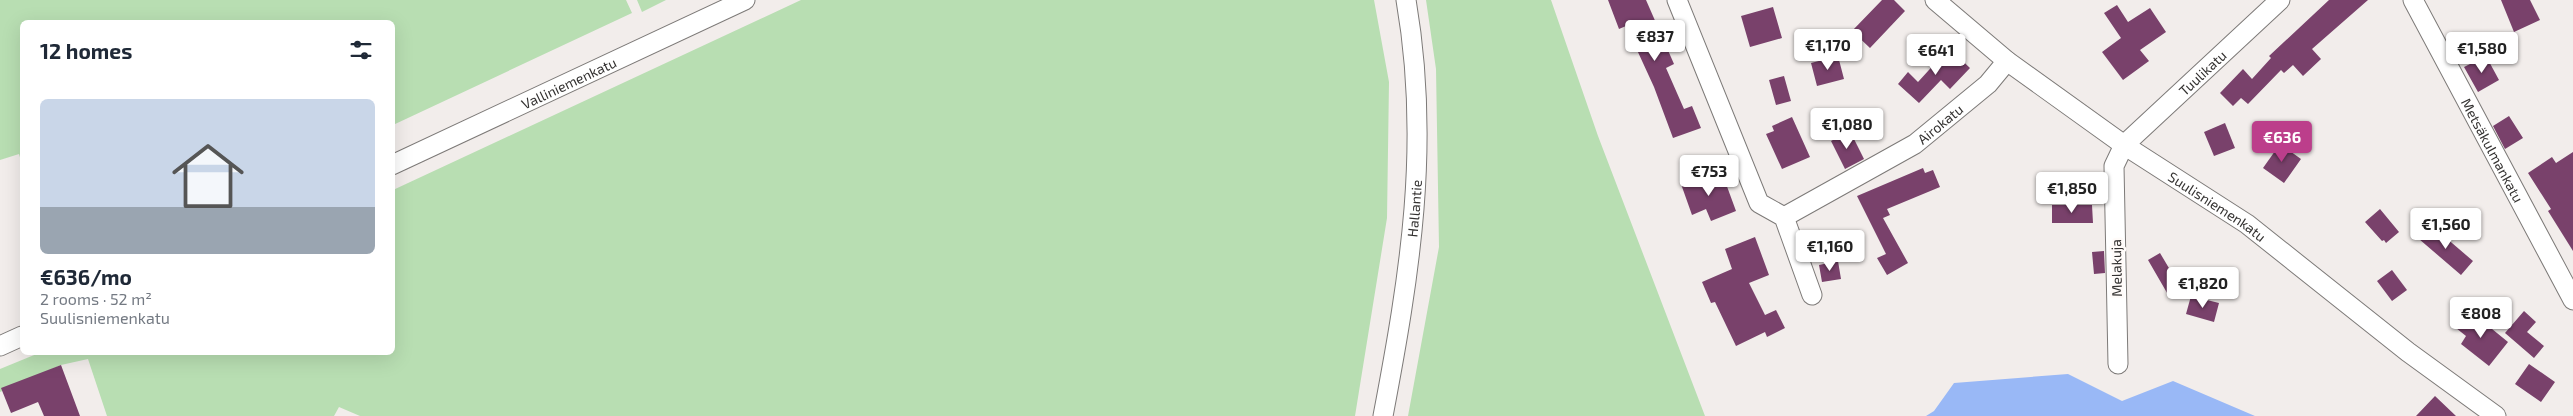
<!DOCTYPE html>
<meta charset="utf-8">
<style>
body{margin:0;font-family:"Exo 2",sans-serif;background:#f2f2f3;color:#1f2937;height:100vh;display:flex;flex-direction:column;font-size:19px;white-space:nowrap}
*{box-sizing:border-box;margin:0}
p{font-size:16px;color:#747a83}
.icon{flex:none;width:28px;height:28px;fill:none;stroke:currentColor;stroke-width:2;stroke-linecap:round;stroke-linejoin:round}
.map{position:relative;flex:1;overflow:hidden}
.details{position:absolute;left:20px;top:20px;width:375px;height:335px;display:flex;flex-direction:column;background:#fff;border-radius:8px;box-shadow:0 5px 20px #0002}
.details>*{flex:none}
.price{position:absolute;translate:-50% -42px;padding:0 11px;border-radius:5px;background:#fff;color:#222;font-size:16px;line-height:32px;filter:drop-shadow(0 1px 2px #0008)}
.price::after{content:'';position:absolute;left:50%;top:30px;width:15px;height:11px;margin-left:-8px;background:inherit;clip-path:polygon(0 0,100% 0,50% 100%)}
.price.on{background:#bc3e8b;color:#fff}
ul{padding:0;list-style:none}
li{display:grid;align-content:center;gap:10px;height:265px;padding:0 20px}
li span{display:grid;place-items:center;height:155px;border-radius:8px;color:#555}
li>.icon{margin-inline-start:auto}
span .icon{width:90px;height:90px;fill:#fffc;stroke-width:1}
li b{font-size:21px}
h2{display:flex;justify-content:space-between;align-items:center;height:60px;padding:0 20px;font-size:21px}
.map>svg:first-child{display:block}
.green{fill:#b8deb2}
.water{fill:#99b8f6}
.building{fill:#79416b}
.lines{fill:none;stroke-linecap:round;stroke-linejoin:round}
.minor-casing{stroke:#7d7a78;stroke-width:21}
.minor{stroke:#fff;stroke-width:19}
.labels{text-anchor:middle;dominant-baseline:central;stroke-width:5;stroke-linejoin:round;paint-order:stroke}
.street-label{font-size:14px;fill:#343231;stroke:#fffbf9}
</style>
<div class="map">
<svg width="2573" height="416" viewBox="0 0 2573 416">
<rect width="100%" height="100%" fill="#f2edeb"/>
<path class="green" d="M0 0H626L632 13 393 125 392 22H22V164L19 154 0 160Z
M637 0H666L642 12Z
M801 0H1374L1389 82 1387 218 1355 416H360L339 407 334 416H107L88 359 61 365 0 392V369L39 353 392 352 393 190Z
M1426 0H1551L1598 136 1705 416H1408L1439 247 1436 69Z"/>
<path class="water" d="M2068 374 2122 401 2173 381 2255 416H1926L1934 411 1954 383Z"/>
<path class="building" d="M1608 0H1646L1674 64 1666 68 1684 109 1692 106 1701 128 1673 138 1654 87 1626 26 1619 29Z
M1882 0H1894L1905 11 1870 48 1852 31Z
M2329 0H2368L2312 49 2321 59 2303 76 2293 65 2284 73 2281 70 2248 104 2241 98 2233 106 2220 93 2243 69 2252 79 2271 58 2269 56Z
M2501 0H2530L2540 20 2514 32Z
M2117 5 2128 22 2150 8 2166 32 2140 50 2149 61 2123 80 2102 52 2121 38 2104 13Z
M1773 7 1782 38 1750 47 1741 16Z
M1949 48 1970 68 1950 89 1941 80 1919 103 1898 84 1908 72 1918 82Z
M1838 56 1844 79 1817 86 1811 63Z
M2486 56 2499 80 2478 92 2464 67Z
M1784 76 1791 101 1776 105 1769 80Z
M2509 116 2523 138 2505 149 2493 126Z
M1792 117 1810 157 1782 169 1766 134 1774 131 1772 126Z
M2225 123 2235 148 2214 156 2204 132Z
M1850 131 1864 159 1845 169 1831 141Z
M2280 144 2301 159 2284 183 2263 168Z
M2573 152V251L2548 211 2551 209 2528 173 2552 157 2556 163Z
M1923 168 1925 173 1933 170 1940 187 1887 209 1890 215 1883 218 1908 263 1887 275 1877 258 1886 254 1857 196Z
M1711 173 1715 184 1725 181 1736 211 1711 221 1706 209 1692 215 1681 184Z
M2052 205H2092L2093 223H2052Z
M2380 209 2399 232 2386 243 2384 240 2382 241 2365 222Z
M2431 225 2473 261 2461 275 2419 239Z
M1755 237 1769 275 1749 283 1765 315 1776 310 1785 328 1767 337 1765 332 1736 346 1715 302 1711 303 1702 282 1732 269 1725 249Z
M2104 251 2105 273 2094 274 2092 252Z
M2160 253 2182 290 2170 298 2148 260Z
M1838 261 1841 279 1822 282 1819 265Z
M2392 270 2407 290 2392 301 2377 281Z
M2191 296 2219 303 2214 322 2186 314Z
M2470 311 2508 342 2489 366 2461 344 2466 336 2456 328Z
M2524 311 2536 322 2527 332 2544 346 2534 358 2505 333Z
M2529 364 2555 382 2541 402 2515 384Z
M61 365 80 416H44L38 402 11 413 1 388Z
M2435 396 2456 416H2416Z"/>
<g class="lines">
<g class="minor-casing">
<g id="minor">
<path d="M1677 0 1759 203 1784 217 1812 295"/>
<path id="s1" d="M1935 0 2007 61 2124 145 2247 224 2408 352 2496 416"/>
<path id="s2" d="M2413 0 2573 300"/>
<path id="s3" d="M392 165 745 0"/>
<path id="s4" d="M1784 217 1915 144 1988 84 2007 61"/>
<path d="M0 346 22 336"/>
<path id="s5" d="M2118 364 2114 166 2124 145 2280 0"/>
<path id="s6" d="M1383 416C1410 274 1431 144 1406 0"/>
</g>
</g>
<use href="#minor" class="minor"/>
</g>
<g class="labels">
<g class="street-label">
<text stroke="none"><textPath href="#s5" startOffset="328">Tuulikatu</textPath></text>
<text stroke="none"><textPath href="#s3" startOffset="195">Valliniemenkatu</textPath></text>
<text stroke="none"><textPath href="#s4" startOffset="182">Airokatu</textPath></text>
<text stroke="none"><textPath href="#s2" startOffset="170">Metsäkulmankatu</textPath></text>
<text stroke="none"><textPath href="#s1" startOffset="350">Suulisniemenkatu</textPath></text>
<text stroke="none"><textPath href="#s6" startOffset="210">Hallantie</textPath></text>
<text transform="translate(2116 268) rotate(-91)">Melakuja</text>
</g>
</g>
</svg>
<b class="price" style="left:1655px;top:62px">€837</b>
<b class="price" style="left:1828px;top:71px">€1,170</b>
<b class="price" style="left:2482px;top:74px">€1,580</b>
<b class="price" style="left:1936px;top:76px">€641</b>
<b class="price" style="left:1847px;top:150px">€1,080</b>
<b class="price on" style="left:2282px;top:163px">€636</b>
<b class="price" style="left:1709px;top:197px">€753</b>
<b class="price" style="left:2072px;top:214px">€1,850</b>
<b class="price" style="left:2446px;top:250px">€1,560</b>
<b class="price" style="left:1830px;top:272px">€1,160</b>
<b class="price" style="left:2203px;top:309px">€1,820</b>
<b class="price" style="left:2481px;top:339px">€808</b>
<section class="details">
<h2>12 homes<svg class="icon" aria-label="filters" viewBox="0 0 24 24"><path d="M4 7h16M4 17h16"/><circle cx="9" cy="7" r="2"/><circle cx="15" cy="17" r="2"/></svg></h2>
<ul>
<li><span style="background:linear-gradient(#c9d6e8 70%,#9aa5b1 0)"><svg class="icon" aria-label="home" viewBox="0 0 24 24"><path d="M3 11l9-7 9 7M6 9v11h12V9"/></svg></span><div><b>€636/mo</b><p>2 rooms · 52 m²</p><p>Suulisniemenkatu</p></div></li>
</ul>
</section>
</div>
